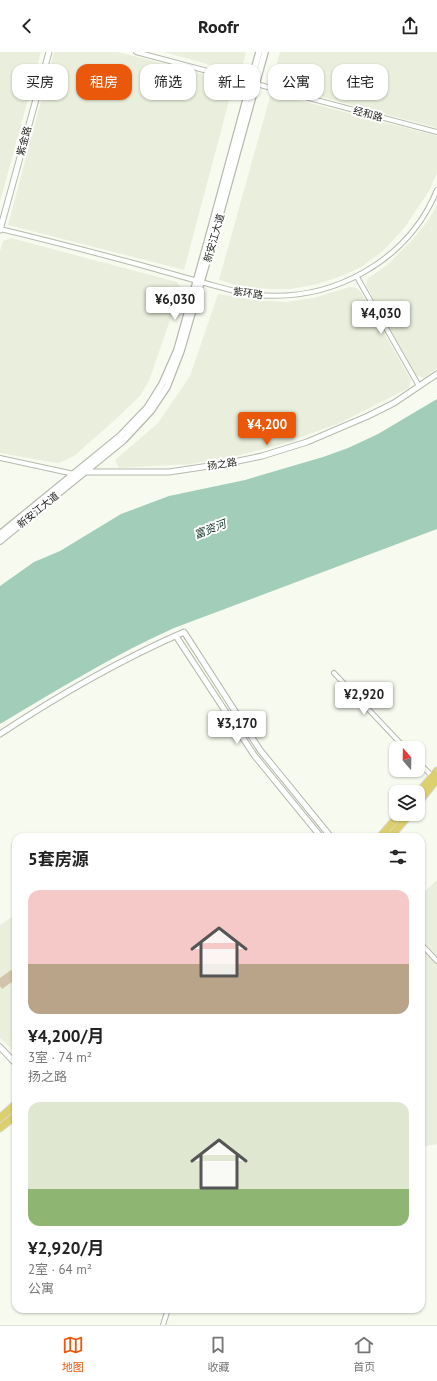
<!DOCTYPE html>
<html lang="zh">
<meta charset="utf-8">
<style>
body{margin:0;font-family:"PT Sans","Noto Sans SC",sans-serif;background:#f2f2f2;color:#222;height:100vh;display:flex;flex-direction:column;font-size:15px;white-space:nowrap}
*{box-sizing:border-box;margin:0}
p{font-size:13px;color:#767676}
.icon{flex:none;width:22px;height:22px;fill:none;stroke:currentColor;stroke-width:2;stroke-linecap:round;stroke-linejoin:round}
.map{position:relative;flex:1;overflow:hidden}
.side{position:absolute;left:12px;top:781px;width:413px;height:480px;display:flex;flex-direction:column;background:#fff;border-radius:12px;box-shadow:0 1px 3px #0004}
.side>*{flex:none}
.hud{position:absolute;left:12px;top:12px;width:413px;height:36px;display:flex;gap:8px}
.needle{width:26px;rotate:340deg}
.tools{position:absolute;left:389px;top:689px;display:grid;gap:8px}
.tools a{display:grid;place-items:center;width:36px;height:36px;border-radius:8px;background:#fff;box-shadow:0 1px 3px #0004;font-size:20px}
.price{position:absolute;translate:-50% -34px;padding:0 9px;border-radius:4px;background:#fff;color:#222;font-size:13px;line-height:26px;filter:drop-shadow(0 1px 2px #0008)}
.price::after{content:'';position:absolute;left:50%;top:24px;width:12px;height:9px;margin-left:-6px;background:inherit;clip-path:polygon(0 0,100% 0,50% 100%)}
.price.on{background:#ea580c;color:#fff}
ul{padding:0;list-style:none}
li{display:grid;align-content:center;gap:8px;height:212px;padding:0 16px}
li span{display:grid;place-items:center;height:124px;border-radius:12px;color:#555}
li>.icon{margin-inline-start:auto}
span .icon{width:72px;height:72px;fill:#fffc;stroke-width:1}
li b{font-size:17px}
h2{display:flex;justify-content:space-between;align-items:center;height:48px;padding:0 16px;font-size:17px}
.chip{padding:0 14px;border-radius:12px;background:#fff;box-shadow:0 1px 3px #0004;font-size:14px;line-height:36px}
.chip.on{background:#ea580c;color:#fff}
header{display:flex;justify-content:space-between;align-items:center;height:52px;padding:0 16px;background:#fff;font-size:18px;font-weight:700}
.dock{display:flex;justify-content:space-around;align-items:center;height:56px;border-top:1px solid #e0e0e0;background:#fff;font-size:11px;color:#767676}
.dock a{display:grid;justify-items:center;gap:2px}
.dock .on{color:#ea580c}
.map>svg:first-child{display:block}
.built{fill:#e9efdc}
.green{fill:#d2c4ab}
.water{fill:#a2ceb9}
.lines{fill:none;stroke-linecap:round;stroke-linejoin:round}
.minor-casing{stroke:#b5b9ae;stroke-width:6}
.tertiary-casing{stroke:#b5b9ae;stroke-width:7}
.secondary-casing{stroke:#b5b9ae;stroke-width:8}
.trunk-casing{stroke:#dbdbda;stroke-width:9}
.minor{stroke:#fff;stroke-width:4}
.tertiary{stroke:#fff;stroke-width:5}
.secondary{stroke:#fff;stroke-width:5.5}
.trunk{stroke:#dccf6e;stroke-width:7}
.labels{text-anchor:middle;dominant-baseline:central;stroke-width:4;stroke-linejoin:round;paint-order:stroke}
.street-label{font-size:10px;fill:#1d1e1a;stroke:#fff}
.water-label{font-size:11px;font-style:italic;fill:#0c3224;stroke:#fff}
</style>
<header><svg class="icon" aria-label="back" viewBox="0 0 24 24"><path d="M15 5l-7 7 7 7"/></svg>Roofr<svg class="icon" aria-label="share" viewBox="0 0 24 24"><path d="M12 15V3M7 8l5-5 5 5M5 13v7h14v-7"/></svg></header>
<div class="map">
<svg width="437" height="1273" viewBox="0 0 437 1273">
<rect width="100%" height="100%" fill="#f7fbef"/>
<path class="built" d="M0 0H41L0 150Z
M54 0H118L234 30 184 218 8 173Z
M163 0H246L241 21Z
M280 0H437V76L271 31Z
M271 41 437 84V121L429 139 405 175 383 199 361 215 344 223 318 232 291 237H272L242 235 219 228Z
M437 153V316L424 326 416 323 366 233 367 227 387 213 412 188 427 170Z
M11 186 177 230 181 236 149 329 140 344 116 367 74 404 59 411H56L0 401V199L3 189Z
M350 235 357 236 360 239 411 328 409 336 340 371 279 393 240 403 191 412 119 416 115 408 158 371 190 324 218 242 254 248 286 250 313 246Z
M437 828V904L421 887V843Z
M16 862V1001L0 986V873Z
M421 896 437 913V1092L421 1095Z"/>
<path class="green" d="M11 918 16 925V927L2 937 0 934V926Z"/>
<path class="water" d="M437 347V477L174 576C114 603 57 638 0 672V534L34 510 60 499 121 462 169 444 245 428 323 405 348 396 378 382Z"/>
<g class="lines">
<g class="minor-casing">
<path id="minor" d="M136 0 437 80
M0 177C46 188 92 200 137 212 159 218 180 224 201 230 220 235 238 241 257 243 333 250 408 209 437 138
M357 225 419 334
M0 406 74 422
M334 621 405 696
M418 710 432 724
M421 892 437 909
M163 1273 168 1257"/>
</g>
<g class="tertiary-casing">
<path id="tertiary" d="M0 178 49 0
M84 420H169L229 411 262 404 307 390 368 364 394 351 437 322
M176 584 254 703 321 785
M0 682C59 643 120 608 184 580L260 698 331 785
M0 995 16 1012"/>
</g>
<g class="secondary-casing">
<path id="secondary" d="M0 482 120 384 147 356 162 332 177 298 207 191 259 0
M0 489 124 388 151 359 167 335 181 299 212 192 265 0"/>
</g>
<g class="trunk-casing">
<path id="trunk" d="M418 741 437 719
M418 751 437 727
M380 785 400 762
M390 785 410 762
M0 1066 16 1052
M0 1076 16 1063"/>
</g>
<use href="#minor" class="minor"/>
<use href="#tertiary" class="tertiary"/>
<use href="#secondary" class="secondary"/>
<use href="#trunk" class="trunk"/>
</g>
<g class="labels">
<g class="street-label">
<text transform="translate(368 62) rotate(15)">经和路</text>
<text transform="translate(24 89) rotate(-75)">紫金路</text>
<text transform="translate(214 186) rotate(-74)">新安江大道</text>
<text transform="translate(248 241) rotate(8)">紫环路</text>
<text transform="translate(222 412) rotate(-9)">扬之路</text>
<text transform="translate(38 458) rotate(-39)">新安江大道</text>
</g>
<g class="water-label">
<text transform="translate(210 477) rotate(-21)">富资河</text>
</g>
</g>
</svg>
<div class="tools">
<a><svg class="needle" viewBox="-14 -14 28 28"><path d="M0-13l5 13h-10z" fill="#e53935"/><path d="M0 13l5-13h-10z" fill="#767676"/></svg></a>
<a><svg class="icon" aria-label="layers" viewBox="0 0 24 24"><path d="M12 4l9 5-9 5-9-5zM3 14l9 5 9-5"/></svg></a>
</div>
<b class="price" style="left:175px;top:269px">¥6,030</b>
<b class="price" style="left:381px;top:283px">¥4,030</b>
<b class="price on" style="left:267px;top:394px">¥4,200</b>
<b class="price" style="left:364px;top:664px">¥2,920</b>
<b class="price" style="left:237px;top:693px">¥3,170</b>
<div class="hud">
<a class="chip">买房</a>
<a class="chip on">租房</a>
<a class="chip">筛选</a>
<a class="chip">新上</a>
<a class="chip">公寓</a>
<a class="chip">住宅</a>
</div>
<section class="side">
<h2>5套房源<svg class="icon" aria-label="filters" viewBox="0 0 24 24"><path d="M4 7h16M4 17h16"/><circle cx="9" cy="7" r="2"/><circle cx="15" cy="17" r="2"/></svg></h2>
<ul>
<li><span style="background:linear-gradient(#f6c9c9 60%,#b9a48a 0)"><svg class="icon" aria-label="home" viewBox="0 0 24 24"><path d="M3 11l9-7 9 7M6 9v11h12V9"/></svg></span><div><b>¥4,200/月</b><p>3室 · 74 m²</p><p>扬之路</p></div></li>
<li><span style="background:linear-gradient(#dfe7d0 70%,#8fb573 0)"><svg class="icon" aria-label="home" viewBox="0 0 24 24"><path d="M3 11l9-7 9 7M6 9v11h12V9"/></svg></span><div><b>¥2,920/月</b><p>2室 · 64 m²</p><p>公寓</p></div></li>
</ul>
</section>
</div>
<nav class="dock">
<a class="on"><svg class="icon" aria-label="map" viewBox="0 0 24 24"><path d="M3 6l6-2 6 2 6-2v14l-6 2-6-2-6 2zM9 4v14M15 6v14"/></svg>地图</a>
<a><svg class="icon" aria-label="saved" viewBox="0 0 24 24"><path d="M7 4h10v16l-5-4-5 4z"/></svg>收藏</a>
<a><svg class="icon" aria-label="home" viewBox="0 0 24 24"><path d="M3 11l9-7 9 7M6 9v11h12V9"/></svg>首页</a>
</nav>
